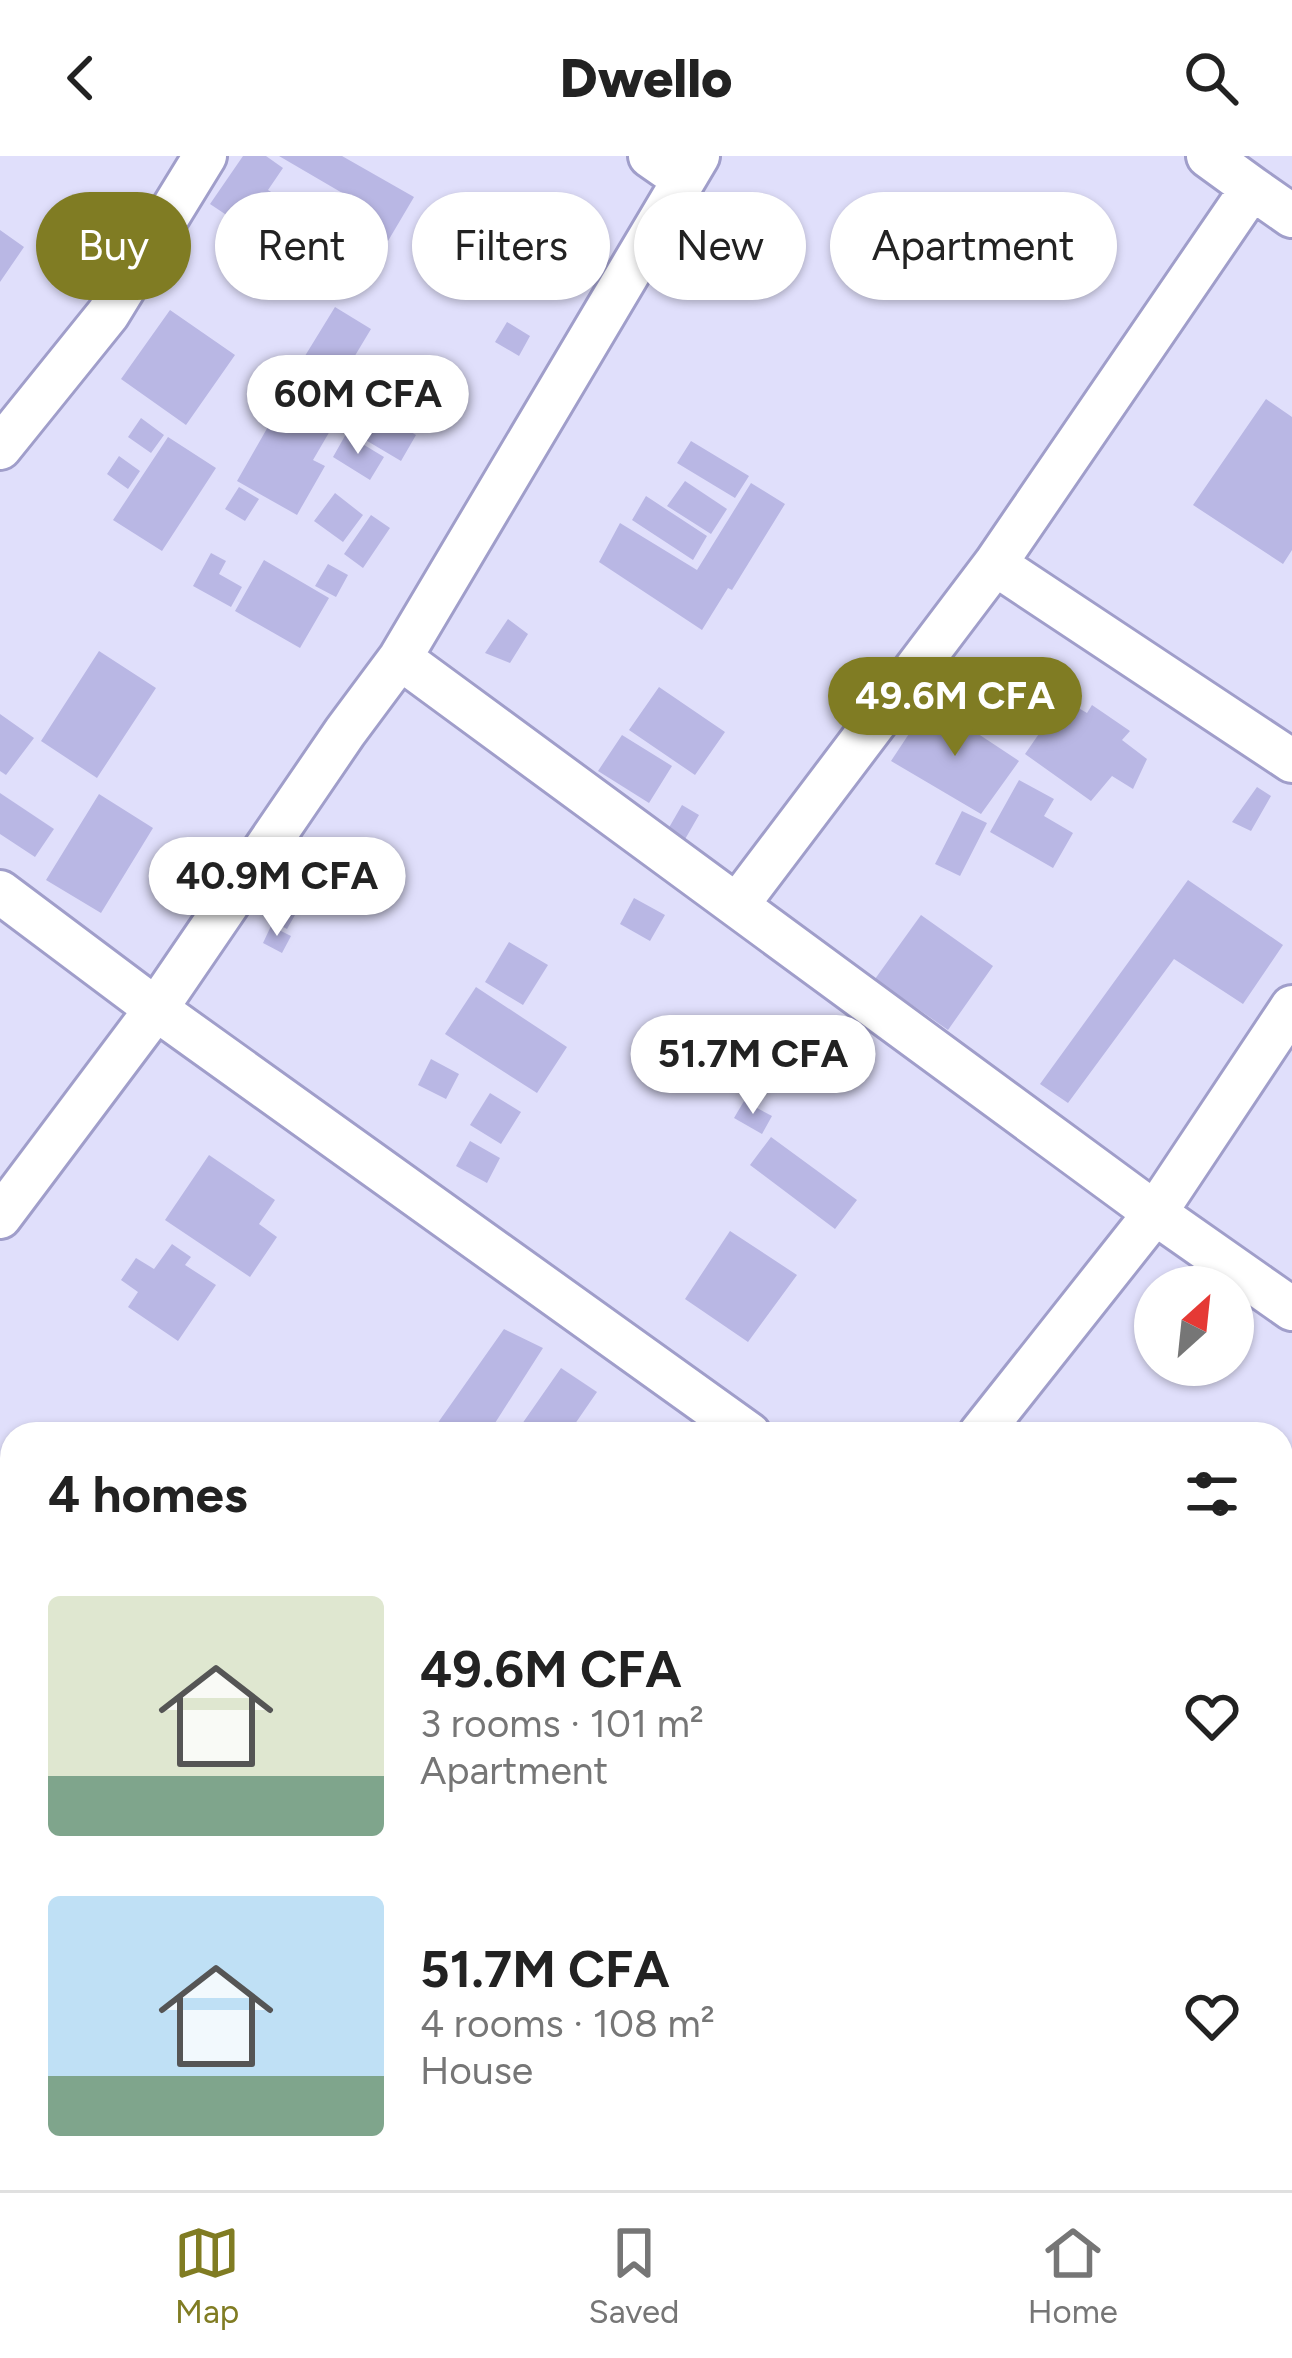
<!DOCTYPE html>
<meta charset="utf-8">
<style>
body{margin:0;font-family:Figtree,sans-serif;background:#f2f2f2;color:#222;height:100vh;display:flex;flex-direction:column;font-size:45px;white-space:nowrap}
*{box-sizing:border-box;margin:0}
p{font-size:39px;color:#767676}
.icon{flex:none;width:66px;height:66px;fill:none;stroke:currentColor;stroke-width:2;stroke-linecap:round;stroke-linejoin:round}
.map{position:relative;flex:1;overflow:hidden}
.drawer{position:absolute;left:0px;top:1266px;width:1293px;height:768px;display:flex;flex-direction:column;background:#fff;border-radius:36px 36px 0 0;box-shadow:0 3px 9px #0004}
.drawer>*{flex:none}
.hud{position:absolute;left:36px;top:36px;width:1221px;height:108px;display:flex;gap:24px}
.needle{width:78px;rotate:27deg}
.fabs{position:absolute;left:1134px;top:1110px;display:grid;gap:24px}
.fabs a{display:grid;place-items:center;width:120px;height:120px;border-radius:50%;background:#fff;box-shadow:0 3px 9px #0004;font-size:60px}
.price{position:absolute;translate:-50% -102px;padding:0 27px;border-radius:42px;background:#fff;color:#222;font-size:39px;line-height:78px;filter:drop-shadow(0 3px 6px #0008)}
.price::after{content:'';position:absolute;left:50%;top:72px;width:36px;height:27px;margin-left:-18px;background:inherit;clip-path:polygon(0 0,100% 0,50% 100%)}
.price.active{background:#807c23;color:#fff}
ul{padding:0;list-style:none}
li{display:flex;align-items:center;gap:36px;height:300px;padding:0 48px}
li span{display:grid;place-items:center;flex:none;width:336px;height:240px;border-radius:12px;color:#555}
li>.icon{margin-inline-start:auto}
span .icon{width:144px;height:144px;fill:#fffc;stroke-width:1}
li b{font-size:51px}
h2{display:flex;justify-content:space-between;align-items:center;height:144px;padding:0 48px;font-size:51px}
.chip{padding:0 42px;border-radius:54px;background:#fff;box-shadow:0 3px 9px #0004;font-size:42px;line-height:108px}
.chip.active{background:#807c23;color:#fff}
header{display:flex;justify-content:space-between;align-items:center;height:156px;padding:0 48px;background:#fff;font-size:54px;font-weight:800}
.dock{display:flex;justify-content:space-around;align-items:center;height:168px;border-top:3px solid #e0e0e0;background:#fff;font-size:33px;color:#767676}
.dock a{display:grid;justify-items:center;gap:6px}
.dock .active{color:#807c23}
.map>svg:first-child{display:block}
.building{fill:#b9b7e4}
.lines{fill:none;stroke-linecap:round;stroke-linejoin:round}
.minor-casing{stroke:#a09eca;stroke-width:48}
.path{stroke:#9d9cb4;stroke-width:6;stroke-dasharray:6 9;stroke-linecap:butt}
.minor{stroke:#fff;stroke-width:42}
</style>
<header><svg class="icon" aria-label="back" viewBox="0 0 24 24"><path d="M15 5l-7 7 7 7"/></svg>Dwello<svg class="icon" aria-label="search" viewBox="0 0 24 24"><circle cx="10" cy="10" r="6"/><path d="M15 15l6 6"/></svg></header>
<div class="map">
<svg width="1292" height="2034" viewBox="0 0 1292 2034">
<rect width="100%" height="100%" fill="#e0dffb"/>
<path class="building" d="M243 0H266L283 12 268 34 298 53 273 90 210 48Z
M279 0H342L414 41 388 85 359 68 368 52Z
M328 51 374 82 343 128 309 104 316 94 303 85Z
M0 74 24 91 0 126Z
M335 151 371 173 326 248 289 226Z
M170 154 235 199 186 269 121 223Z
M507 166 530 180 519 200 495 186Z
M428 201 457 218 444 241 415 224Z
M285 241 334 268 313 304 325 310 297 359 237 325Z
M1266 243 1292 261V394L1283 408 1193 349Z
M362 247 416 279 401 305 347 273Z
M141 262 164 279 151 297 128 281Z
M346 278 384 301 370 324 333 301Z
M168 281 216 312 162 395 113 364Z
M691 285 749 320 735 342 677 307Z
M119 300 140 315 128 333 107 318Z
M685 325 727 353 711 378 667 350Z
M751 327 785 348 732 434 728 432 702 474 599 406 620 367 697 414Z
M239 331 259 343 245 365 225 353Z
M335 337 363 359 343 386 314 365Z
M646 340 707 380 693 404 632 364Z
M371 359 390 372 363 412 344 398Z
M211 397 226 405 219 418 242 431 231 451 193 430Z
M264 404 329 442 300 492 235 455Z
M328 408 348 419 336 441 315 430Z
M508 463 528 478 510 507 485 497Z
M99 495 156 532 97 622 41 585Z
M659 531 725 576 695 619 629 574Z
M1063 543 1087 557 1092 549 1130 575 1122 584 1147 603 1133 633 1112 620 1091 645 1025 598Z
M930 546 1019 605 981 658 891 605Z
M0 558 34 582 6 619 0 615Z
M622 579 672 610 649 647 598 615Z
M1019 624 1054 643 1044 660 1073 677 1053 712 990 676Z
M1257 631 1271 640 1251 675 1232 666Z
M0 637 54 673 35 701 0 678Z
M99 638 153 672 101 757 46 724Z
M682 649 699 659 684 685 667 675Z
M962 655 987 667 960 720 935 708Z
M1188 724 1283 789 1243 848 1174 803 1068 947 1040 928Z
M634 742 665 759 650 785 620 768Z
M274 748 295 759 287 773 266 762Z
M921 759 993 810 948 874 875 823Z
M271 770 291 780 282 797 263 787Z
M509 786 548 809 523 849 485 826Z
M476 831 567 891 537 937 445 878Z
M431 903 459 918 446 943 418 929Z
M490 937 521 956 501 988 470 969Z
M744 945 772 960 762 978 734 962Z
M771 981 857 1044 835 1073 750 1009Z
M470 985 500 1002 487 1027 456 1010Z
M209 999 275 1044 259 1068 277 1081 250 1121 165 1064Z
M730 1075 797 1119 748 1186 685 1143Z
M172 1088 191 1101 185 1109 216 1129 178 1185 128 1151 138 1136 121 1124 136 1102 154 1113Z
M504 1173 543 1192 488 1278H430Z
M561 1212 597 1236 568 1278H515Z
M0 1367 12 1377V1425L0 1440Z"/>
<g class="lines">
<g class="minor-casing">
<path id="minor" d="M650 0 683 23
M1208 0 1252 32
M0 292 108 158 205 0
M995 408 1292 605
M400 502 1155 1057 1292 1153
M0 736 156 853 749 1278
M738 748 995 408 1252 32 1292 60
M0 1061 156 853 345 576 400 502 698 0
M980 1278 1155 1057 1292 851
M0 1637 12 1645
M1281 1661 1292 1669
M0 1846 12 1840
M381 2022 382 2034
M566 2022 583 2034
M1007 2022 1024 2034
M479 2034 487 2022"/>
</g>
<path class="path" d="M247 2022 260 2034"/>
<use href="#minor" class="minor"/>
</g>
</svg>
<div class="fabs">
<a><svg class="needle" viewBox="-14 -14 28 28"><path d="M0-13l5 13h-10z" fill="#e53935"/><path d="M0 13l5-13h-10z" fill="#767676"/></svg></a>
</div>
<b class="price" style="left:358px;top:301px">60M CFA</b>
<b class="price active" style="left:955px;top:603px">49.6M CFA</b>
<b class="price" style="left:277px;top:783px">40.9M CFA</b>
<b class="price" style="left:753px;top:961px">51.7M CFA</b>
<div class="hud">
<a class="chip active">Buy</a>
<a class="chip">Rent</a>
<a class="chip">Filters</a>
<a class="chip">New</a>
<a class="chip">Apartment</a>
</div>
<section class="drawer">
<h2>4 homes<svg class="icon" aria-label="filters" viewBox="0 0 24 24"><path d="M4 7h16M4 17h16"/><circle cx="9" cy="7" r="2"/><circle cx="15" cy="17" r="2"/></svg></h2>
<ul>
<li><span style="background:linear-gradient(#dfe7d0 75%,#7fa58c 0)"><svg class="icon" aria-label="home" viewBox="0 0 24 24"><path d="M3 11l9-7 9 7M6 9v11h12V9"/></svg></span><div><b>49.6M CFA</b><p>3 rooms · 101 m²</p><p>Apartment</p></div><svg class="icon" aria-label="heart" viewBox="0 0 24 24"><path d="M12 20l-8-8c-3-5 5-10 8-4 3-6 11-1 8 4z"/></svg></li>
<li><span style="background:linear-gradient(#bfe0f5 75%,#7fa58c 0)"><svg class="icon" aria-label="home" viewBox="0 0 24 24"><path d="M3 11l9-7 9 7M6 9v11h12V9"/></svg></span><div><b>51.7M CFA</b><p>4 rooms · 108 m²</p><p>House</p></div><svg class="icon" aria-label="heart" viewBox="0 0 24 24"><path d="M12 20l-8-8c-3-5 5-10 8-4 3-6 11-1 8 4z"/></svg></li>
</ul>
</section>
</div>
<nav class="dock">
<a class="active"><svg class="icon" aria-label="map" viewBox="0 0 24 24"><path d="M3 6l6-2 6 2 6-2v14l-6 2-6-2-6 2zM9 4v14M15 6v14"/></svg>Map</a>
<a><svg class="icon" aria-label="saved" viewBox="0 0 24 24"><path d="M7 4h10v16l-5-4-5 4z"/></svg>Saved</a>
<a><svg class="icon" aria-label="home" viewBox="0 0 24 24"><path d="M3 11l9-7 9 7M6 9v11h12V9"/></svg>Home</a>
</nav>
